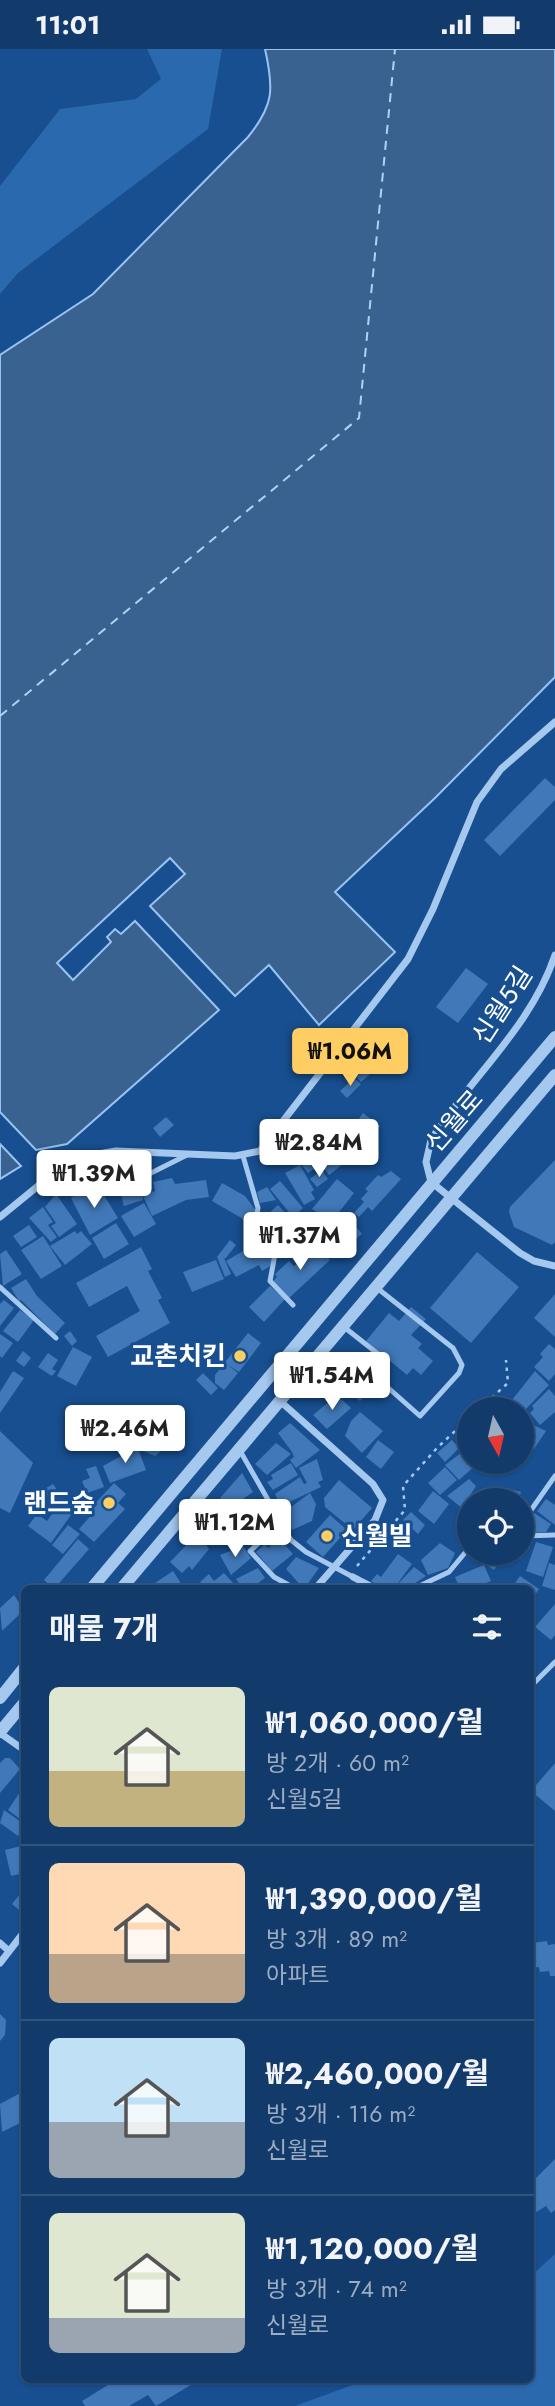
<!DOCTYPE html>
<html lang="ko">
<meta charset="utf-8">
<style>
body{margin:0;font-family:Jost,"Noto Sans KR",sans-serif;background:#1f4674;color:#f1f3f6;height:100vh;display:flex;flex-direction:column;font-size:26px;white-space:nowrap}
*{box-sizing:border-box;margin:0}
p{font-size:23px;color:#9cadc2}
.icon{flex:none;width:38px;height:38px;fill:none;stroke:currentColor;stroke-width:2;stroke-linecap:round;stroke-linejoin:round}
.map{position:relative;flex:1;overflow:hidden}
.drawer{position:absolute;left:21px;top:1536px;width:513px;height:798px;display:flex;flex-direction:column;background:#123b6c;border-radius:10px;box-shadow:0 2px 5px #0004,0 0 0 2px #31557f}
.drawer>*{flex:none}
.needle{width:46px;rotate:172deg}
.buttons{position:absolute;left:457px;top:1348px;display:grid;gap:14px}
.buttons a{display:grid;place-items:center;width:77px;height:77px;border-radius:50%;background:#123b6c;box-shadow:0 2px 5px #0004,0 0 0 2px #31557f;font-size:35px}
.price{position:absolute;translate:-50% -60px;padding:0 16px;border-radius:7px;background:#fff;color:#222;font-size:23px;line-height:46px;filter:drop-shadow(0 2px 4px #0008)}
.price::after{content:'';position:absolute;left:50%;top:42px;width:21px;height:16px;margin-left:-10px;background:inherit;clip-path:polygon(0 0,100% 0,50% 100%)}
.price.active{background:#ffce63;color:#111}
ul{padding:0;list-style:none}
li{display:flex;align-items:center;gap:21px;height:175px;padding:0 28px}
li+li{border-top:2px solid #31557f}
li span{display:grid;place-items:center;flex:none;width:196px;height:140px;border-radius:10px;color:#555}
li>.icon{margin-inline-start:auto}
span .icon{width:84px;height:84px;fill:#fffc;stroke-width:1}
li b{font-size:30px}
h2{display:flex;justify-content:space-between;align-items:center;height:84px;padding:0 28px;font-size:30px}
.status{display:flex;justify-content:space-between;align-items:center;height:49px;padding:0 35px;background:#123b6c;direction:ltr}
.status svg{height:19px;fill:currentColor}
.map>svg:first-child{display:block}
.green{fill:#2a69ae}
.water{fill:#396291;stroke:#97c4f2;stroke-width:2}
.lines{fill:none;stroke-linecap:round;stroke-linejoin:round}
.ferry{stroke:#b1d2f6;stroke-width:2;stroke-dasharray:9 7;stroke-linecap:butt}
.building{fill:#4078b8}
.path{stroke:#a5c8ef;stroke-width:2.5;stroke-dasharray:3.5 5;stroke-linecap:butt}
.service{stroke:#a5c8ef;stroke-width:5}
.minor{stroke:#a5c8ef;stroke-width:7}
.tertiary{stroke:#a5c8ef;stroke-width:12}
.poi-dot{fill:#ffce63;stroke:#184f90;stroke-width:2.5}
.labels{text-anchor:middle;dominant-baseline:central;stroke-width:6;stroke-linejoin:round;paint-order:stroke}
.street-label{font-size:26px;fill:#fff;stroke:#184f90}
.poi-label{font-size:26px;font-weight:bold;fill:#fff;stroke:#184f90;text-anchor:end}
</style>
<div class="status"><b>11:01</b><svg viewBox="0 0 49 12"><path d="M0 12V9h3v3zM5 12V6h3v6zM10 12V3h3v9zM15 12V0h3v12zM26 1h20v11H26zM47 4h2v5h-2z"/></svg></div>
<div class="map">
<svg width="555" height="2357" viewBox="0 0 555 2357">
<rect width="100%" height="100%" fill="#184f90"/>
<path class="green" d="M147 0H222L208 80 18 224 0 245V137L60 60 136 50 161 30Z
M555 2205V2357H295L366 2331H530V2228Z"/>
<path class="water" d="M265 0H555V628L435 749 335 843 395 903 319 976 269 916 235 947 150 857 185 825 170 809 57 914 73 931 111 893 107 888 115 880 121 885 135 872 219 961 67 1095 36 1101 0 1063V306L93 245 248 88C274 56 274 40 265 0Z
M0 1095 21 1117 0 1130Z"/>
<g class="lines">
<path class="ferry" d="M0 667 359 369 395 0"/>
</g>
<path class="building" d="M545 729 555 738V751L500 807 484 791Z
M466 919 488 935 458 974 436 958Z
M377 1003 385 1012 361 1033 353 1025Z
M354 1029 361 1035 347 1049 340 1042Z
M363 1064 380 1077 360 1102 344 1090Z
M166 1068 174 1076 160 1088 153 1079Z
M339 1089 353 1107 329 1126 315 1108Z
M310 1107 317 1118 308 1124 300 1114Z
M555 1111V1193L552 1196 514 1178 509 1163 510 1158Z
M116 1114 129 1128 70 1136 68 1120Z
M300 1116 314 1141 311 1143 315 1150 304 1156 285 1124Z
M322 1121 328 1130 317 1138 310 1130Z
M391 1122 401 1130 372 1162 368 1158 359 1168 354 1164 364 1153 361 1150 368 1142 365 1140 378 1126 381 1128Z
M172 1129 175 1135 206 1131 209 1148 186 1151 152 1167 143 1147 155 1142 153 1133Z
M337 1130 354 1144 332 1172 312 1160Z
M280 1132 303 1159 293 1168 270 1140Z
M148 1134 149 1143 142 1144 143 1151 124 1157 119 1138Z
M222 1134 245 1147 257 1163 250 1174 212 1152Z
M267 1138 276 1151 260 1154 257 1143Z
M82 1142 102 1143 118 1169 90 1186 71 1149Z
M56 1145 77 1175 59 1188 51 1177 56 1174 45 1158Z
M144 1154 156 1175 134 1188 121 1167Z
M278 1156 289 1168 270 1185 259 1173Z
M43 1158 53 1173 48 1176 57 1188 51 1193 29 1169Z
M116 1174 129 1195 104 1210 92 1189Z
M353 1174 362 1185 331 1209 322 1198Z
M29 1176 37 1188 21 1198 13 1187Z
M75 1182 77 1185 81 1182 92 1195 65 1216 50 1197Z
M43 1187 62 1217 41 1230 21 1201Z
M230 1191 236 1196 225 1210 223 1207 231 1225 225 1228 217 1208Z
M267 1195 274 1206 272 1216 262 1222 259 1216 236 1228 226 1212 250 1198 254 1204Z
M317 1196 330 1211 288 1250 272 1233 277 1228 275 1225 289 1212 294 1217Z
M141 1198 152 1220 148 1222 162 1249 158 1251 170 1274 108 1308 96 1287 140 1262 127 1237 89 1258 76 1234Z
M6 1201 22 1225 3 1237 0 1205Z
M477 1203 519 1238 471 1294 430 1259Z
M216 1211 224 1230 192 1243 183 1223Z
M26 1230 37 1247 65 1274 55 1285 21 1251 19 1252 11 1239Z
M270 1237 285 1250 264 1273 249 1258Z
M555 1245V1288L534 1269Z
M4 1251 14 1259 0 1277V1255Z
M411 1258 426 1270 411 1286 422 1295 418 1299 433 1312 421 1326 413 1319 407 1326 366 1292 389 1264 399 1272Z
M20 1261 34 1271 18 1293 3 1282Z
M70 1282 77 1292 72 1297 64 1287Z
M248 1284 261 1294 239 1323 228 1316 238 1324 224 1341 215 1334V1326Z
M0 1285 13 1294 2 1309 0 1307Z
M549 1295 555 1300V1325L549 1332 534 1318 543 1308 540 1305Z
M73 1298 92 1308 76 1337 57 1327Z
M23 1302 31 1309 24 1318 16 1312Z
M48 1304 58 1311 52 1320 56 1322 52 1327 38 1318Z
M356 1305 372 1319 374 1337 360 1352 350 1343 343 1346 330 1334Z
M13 1322 24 1329 0 1364V1343Z
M535 1322 549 1336 524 1362 512 1351Z
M203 1324 218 1339 211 1346 196 1331Z
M549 1340 555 1347V1363L540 1376 530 1364 534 1360 532 1357Z
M337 1346 351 1359 327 1380 313 1366Z
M500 1349 511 1360H487Z
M360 1363 383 1382 362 1404 345 1387 351 1372Z
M167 1365 183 1384 155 1407 141 1401 140 1388Z
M523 1371 546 1382 534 1400 522 1398Z
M290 1374 320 1401 296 1419 290 1411 294 1408 292 1403 278 1384Z
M0 1382 33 1414 10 1464 0 1459Z
M469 1388V1404L461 1395Z
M378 1391 394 1403 381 1420 366 1408Z
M452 1391 459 1399 445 1413 437 1404Z
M276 1394 291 1405 267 1426 255 1415Z
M137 1397 146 1421 110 1434 103 1417 121 1407 119 1404Z
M465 1401 469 1412 477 1415 459 1431 445 1416Z
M317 1410 323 1431 318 1433 321 1438 281 1457 275 1445 300 1428 304 1435 307 1434 299 1419Z
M291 1414 298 1426 273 1441 267 1433 273 1430 271 1426Z
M96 1417 104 1438 87 1444 82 1432 90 1429 86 1420Z
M445 1418 457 1431 440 1446 428 1434Z
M242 1424 253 1443 227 1461 220 1449Z
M469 1430 476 1437 462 1459 447 1447Z
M339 1431 372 1459 353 1481 325 1458 324 1449Z
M114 1434 126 1445 118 1454 125 1460 94 1493 79 1480 94 1463 90 1460Z
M53 1435 64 1451 55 1458 43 1441Z
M506 1439 521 1443 518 1451H502Z
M433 1442 449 1455 434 1475 418 1462Z
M310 1444 316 1455 312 1472 292 1481 283 1464Z
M546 1450 555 1456V1476L537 1462Z
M58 1457 71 1466 51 1494 28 1477 37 1465 47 1472Z
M264 1457 274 1473 261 1481 251 1465Z
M411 1463 425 1476 418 1485 403 1471Z
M534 1464 551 1475 546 1483 533 1484 523 1478Z
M249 1465 257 1479 241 1489 232 1475Z
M330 1466 347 1481 323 1508 306 1493Z
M68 1476 80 1485 63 1505 52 1496Z
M198 1484 209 1500 192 1521 189 1517 182 1524 170 1513Z
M78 1490 89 1500 54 1540 44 1531Z
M522 1490 527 1492 530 1499 520 1510 512 1503H522Z
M276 1492 279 1496 282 1493 293 1505 272 1522 256 1503 265 1495 268 1499Z
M536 1493 553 1498 543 1528 526 1522Z
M440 1494 455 1504 448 1519 428 1526 421 1511Z
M243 1497 251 1509 231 1526 220 1506Z
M468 1503H502L505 1505 494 1521Z
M398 1505 412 1515 395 1538 414 1518 426 1527 406 1540H382L371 1532 377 1525 381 1528Z
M296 1508 319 1519 304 1540 286 1520Z
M549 1514 555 1516V1541L542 1537Z
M484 1516 491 1532 471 1540H460L455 1528Z
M258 1519 265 1529 250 1540H243L236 1530Z
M173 1522 182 1536 176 1540H146Z
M224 1524 234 1535 228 1540H206L200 1533 209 1525 214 1532Z
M520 1527 539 1540 530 1553V1540H511Z
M14 1546 24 1561 2 1582 0 1559Z
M555 1555V1586L551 1591 535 1578Z
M5 1709H10L20 1720 0 1744V1714Z
M555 1714V1762L531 1742Z
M24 1737V1764L20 1770 8 1761Z
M4 1761 24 1775 18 1787 0 1774Z
M21 1797 24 1824 11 1827 5 1801Z
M24 1840V1865L12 1855Z
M547 1892 548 1896 555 1895V1927H550L549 1922 540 1923 539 1918 530 1919 532 1894Z
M0 1965 6 1971 5 1986 0 1992Z
M24 2042V2072L2 2083 0 2055Z
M555 2110V2161L551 2164 546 2157 530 2167V2135Z
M116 2331 142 2332 199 2331 156 2357 148 2346 129 2357H85L82 2352Z"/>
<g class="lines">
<path class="path" d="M479 1360 508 1334 506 1311
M357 1517 405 1461 403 1437 437 1399 469 1369"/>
<path class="service" d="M243 1107 258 1159 255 1175 276 1200 270 1232 293 1256
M38 1137 67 1139 143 1128 187 1106
M0 1238 56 1289
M344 1278 387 1312 385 1336 420 1367 459 1324 462 1316 453 1299 377 1239
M239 1400 291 1491 306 1503 353 1528
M281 1474 250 1502 274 1528 296 1540
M522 1474 555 1427
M522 1487 555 1486
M413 1540 449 1523 469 1499
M530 1638 555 1613"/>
<path class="minor" d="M555 906C531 978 471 1028 431 1091L426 1113 431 1133 520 1204 534 1212 555 1217
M0 1168 38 1137 57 1112 116 1102 235 1107 260 1102 408 910 433 860 477 753 501 720 555 673
M280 1352 373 1435 383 1451 375 1471 315 1540
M353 1528 376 1540
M0 1684 24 1701
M0 1894 9 1902
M0 1914 24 1883"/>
<path class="tertiary" d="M91 1540 555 988
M121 1540 555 1026
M0 1649 24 1619
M0 1683 24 1654"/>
</g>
<g class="poi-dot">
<circle cx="240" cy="1307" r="7"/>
<circle cx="109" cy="1454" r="7"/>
<circle cx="327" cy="1487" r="7"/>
</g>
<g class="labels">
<g class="street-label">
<text transform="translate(502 956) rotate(-57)">신월5길</text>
<text transform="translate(454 1072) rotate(-49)">신월로</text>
</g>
<g class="poi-label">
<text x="226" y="1307">교촌치킨</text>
<text x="95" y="1454">랜드숲</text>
<text x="341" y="1487" text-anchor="start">신월빌</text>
</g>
</g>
</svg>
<div class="buttons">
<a><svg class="needle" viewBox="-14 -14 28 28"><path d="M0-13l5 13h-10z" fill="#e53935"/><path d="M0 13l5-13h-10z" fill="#9cadc2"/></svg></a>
<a><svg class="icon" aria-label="locate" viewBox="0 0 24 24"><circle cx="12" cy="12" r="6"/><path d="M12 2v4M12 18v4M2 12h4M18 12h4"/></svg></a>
</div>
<b class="price active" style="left:350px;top:1039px">₩1.06M</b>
<b class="price" style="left:319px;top:1130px">₩2.84M</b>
<b class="price" style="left:94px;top:1161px">₩1.39M</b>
<b class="price" style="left:300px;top:1223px">₩1.37M</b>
<b class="price" style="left:332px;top:1363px">₩1.54M</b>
<b class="price" style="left:125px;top:1416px">₩2.46M</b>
<b class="price" style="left:235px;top:1510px">₩1.12M</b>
<section class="drawer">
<h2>매물 7개<svg class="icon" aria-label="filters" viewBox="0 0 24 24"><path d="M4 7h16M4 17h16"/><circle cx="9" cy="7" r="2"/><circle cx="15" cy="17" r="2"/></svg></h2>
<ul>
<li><span style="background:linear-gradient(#dfe7d0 60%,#c2b280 0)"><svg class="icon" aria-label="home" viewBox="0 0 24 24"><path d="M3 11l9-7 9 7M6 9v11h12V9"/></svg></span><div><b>₩1,060,000/월</b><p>방 2개 · 60 m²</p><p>신월5길</p></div></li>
<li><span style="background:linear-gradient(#ffd9b3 65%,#b9a48a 0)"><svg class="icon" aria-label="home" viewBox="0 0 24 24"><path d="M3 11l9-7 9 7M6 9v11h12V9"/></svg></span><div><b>₩1,390,000/월</b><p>방 3개 · 89 m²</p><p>아파트</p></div></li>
<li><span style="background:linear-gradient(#bfe0f5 60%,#9aa5b1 0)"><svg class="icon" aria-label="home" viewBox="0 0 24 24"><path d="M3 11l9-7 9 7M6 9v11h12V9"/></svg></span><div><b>₩2,460,000/월</b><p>방 3개 · 116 m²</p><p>신월로</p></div></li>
<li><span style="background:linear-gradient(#dfe7d0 75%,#9aa5b1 0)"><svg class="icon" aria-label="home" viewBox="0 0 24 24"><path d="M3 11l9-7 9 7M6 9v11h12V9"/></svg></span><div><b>₩1,120,000/월</b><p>방 3개 · 74 m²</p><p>신월로</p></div></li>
</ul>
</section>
</div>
